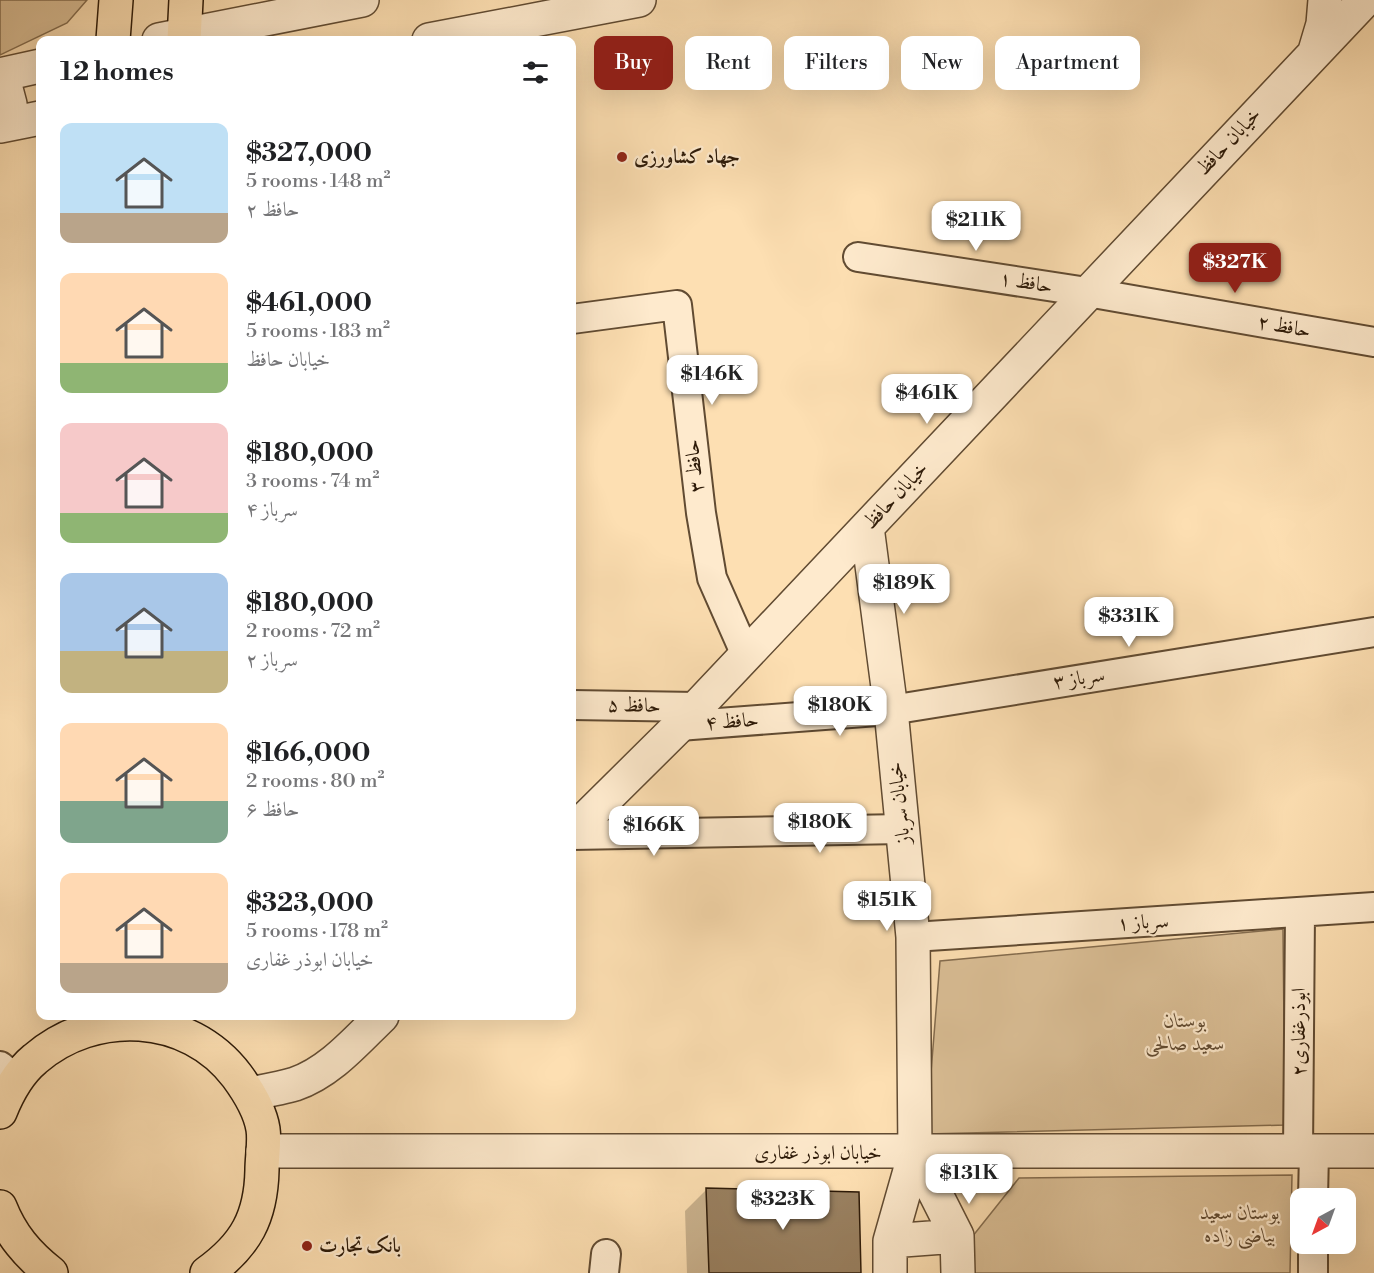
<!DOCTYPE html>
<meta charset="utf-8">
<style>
body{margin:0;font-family:"Libre Bodoni",Amiri,serif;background:#f6f6f6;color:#202124;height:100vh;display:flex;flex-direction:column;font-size:22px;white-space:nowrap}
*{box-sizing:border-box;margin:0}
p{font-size:20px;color:#757577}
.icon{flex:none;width:33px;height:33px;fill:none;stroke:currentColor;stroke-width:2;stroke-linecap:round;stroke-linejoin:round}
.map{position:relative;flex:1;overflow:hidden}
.panel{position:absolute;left:36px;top:36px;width:540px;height:984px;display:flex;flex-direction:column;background:#fff;border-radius:12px;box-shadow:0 6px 24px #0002}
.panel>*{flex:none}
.top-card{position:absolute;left:594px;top:36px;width:570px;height:54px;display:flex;gap:12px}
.needle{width:39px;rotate:221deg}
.tools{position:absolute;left:1290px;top:1188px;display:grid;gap:12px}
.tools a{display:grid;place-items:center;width:66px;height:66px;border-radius:12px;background:#fff;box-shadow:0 6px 24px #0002;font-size:30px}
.price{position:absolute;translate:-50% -51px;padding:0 14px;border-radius:12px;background:#fff;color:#222;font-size:20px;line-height:39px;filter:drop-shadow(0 2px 3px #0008)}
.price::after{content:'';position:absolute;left:50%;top:36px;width:18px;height:14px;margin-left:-9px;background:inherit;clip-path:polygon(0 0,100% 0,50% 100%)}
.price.current{background:#8f2418;color:#fff}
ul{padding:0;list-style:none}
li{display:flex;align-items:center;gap:18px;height:150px;padding:0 24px}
li span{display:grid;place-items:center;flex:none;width:168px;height:120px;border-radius:12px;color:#555}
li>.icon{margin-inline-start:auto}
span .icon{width:72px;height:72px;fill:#fffc;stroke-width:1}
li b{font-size:26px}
h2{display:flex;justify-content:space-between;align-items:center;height:72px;padding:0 24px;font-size:26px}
.pill{padding:0 21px;border-radius:12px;background:#fff;box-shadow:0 6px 24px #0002;font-size:21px;line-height:54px}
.pill.current{background:#8f2418;color:#fff}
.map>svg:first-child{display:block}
.green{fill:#dabe95;stroke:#846c4e;stroke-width:1.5}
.shadow{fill:#0003}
.building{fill:#998060;stroke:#2d1a08;stroke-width:1.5}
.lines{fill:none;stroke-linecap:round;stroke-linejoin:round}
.minor-casing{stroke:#614b32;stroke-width:32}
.tertiary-casing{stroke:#614b32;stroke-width:36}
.primary-casing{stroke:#2d1a08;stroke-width:36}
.minor{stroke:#feeacd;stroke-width:28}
.tertiary{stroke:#feeacd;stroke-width:33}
.primary{stroke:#fddfb2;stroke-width:33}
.poi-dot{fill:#8f2418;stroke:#feeacd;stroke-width:2}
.labels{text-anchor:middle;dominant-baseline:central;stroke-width:4.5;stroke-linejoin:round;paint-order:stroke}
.street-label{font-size:20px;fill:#2d1a08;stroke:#feeacd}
.poi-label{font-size:20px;font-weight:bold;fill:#2d1a08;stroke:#feeacd;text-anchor:start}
.park-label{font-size:20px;font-style:italic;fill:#614b32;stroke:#feeacd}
</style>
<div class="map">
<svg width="1374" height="1273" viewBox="0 0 1374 1273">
<rect width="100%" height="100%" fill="#fddfb2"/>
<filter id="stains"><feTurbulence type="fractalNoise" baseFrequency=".00333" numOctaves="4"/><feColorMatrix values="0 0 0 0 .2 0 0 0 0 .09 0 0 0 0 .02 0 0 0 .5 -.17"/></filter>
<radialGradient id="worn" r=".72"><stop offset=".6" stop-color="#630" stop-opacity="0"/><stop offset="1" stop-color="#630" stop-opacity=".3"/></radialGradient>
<path class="green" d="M0 0H87L67 23 0 55Z
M1283 929 1285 1125 926 1134 940 961Z
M1292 1175 1290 1273H973L972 1237 1019 1178Z"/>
<path class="shadow" d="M706 1190 860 1273H687L685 1211Z"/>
<path class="building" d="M706 1188 859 1192 861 1273H709Z"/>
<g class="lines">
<g class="minor-casing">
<path id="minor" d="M858 257 1087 292 1374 342
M572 319 677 305 701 513 712 578 746 655
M572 705 697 707
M679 726 891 710 1374 632
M572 835 903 829
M913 937 1374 907
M0 1066 17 1080
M1298 1152 1300 913
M1313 1198 1314 1152
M604 1273 606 1254
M1313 1273V1244"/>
</g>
<g class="tertiary-casing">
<path id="tertiary" d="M159 40 362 0
M429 40 639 0
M1315 51 1323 24 1325 0
M0 75 40 66
M0 83 5 85 10 104 0 122
M0 126 40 118
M867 527 891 710 913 937 915 1153 890 1241V1273
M572 832 679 726 1365 0
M250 1094C265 1091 281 1088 295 1084 330 1072 356 1041 382 1016
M263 1151H1374
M915 1153 957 1236 958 1273
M890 1241 957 1236"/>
</g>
<g class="primary-casing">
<path id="primary" d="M113 40 116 0
M184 40 186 0
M0 1112C8 1092 18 1073 35 1059 94 1008 188 1011 237 1076 248 1091 260 1110 263 1129 265 1142 262 1157 262 1170 261 1217 246 1245 207 1273
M0 1207C11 1235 27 1254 51 1273"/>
</g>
<use href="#minor" class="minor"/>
<use href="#tertiary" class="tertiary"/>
<use href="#primary" class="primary"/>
</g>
<g class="poi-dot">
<circle cx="622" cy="157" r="6"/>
<circle cx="307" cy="1246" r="6"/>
</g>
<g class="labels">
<g class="street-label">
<text transform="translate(1229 142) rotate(-47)">خیابان حافظ</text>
<text transform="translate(1026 283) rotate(9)">حافظ ۱</text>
<text transform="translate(1284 327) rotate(10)">حافظ ۲</text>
<text transform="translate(695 466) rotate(-96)">حافظ ۳</text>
<text transform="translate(896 496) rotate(-47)">خیابان حافظ</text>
<text transform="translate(1079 679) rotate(-9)">سرباز ۳</text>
<text transform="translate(634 706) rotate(1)">حافظ ۵</text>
<text transform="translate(732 722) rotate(-4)">حافظ ۴</text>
<text transform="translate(900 803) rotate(-96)">خیابان سرباز</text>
<text transform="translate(1143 923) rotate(-3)">سرباز ۱</text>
<text transform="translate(1299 1032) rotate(-90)">ابوذرغفاری۲</text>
<text x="818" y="1153">خیابان ابوذر غفاری</text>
</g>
<g class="poi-label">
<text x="634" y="157">جهاد کشاورزی</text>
<text x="319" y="1246">بانک تجارت</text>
</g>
<g class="park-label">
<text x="1185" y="1021">بوستان<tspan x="1185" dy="23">سعید صالحی</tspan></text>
<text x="1240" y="1213">بوستان سعید<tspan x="1240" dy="23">بیاضی زاده</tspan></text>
</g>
</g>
<rect width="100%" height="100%" filter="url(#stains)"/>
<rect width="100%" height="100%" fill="url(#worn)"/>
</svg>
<div class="tools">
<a><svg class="needle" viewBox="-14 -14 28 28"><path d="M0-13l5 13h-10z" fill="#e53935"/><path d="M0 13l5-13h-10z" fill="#757577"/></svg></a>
</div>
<b class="price" style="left:976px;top:252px">$211K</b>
<b class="price current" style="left:1235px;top:294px">$327K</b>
<b class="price" style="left:712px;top:406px">$146K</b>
<b class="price" style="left:927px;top:425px">$461K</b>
<b class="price" style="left:904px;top:615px">$189K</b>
<b class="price" style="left:1129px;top:648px">$331K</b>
<b class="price" style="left:840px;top:737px">$180K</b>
<b class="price" style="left:820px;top:854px">$180K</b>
<b class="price" style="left:654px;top:857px">$166K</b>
<b class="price" style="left:887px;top:932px">$151K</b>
<b class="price" style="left:969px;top:1205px">$131K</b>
<b class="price" style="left:783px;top:1231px">$323K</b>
<div class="top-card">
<a class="pill current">Buy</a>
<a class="pill">Rent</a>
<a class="pill">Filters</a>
<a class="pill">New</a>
<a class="pill">Apartment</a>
</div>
<section class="panel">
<h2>12 homes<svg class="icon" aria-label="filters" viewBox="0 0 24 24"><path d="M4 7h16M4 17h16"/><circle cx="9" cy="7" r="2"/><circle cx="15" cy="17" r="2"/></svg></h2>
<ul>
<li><span style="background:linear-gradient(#bfe0f5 75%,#b9a48a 0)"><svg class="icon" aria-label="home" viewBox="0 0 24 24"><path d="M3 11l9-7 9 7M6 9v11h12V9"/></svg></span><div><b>$327,000</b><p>5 rooms · 148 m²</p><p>حافظ ۲</p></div></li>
<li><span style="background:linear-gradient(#ffd9b3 75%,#8fb573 0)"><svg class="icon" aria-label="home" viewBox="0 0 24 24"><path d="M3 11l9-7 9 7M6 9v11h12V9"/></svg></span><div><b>$461,000</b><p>5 rooms · 183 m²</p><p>خیابان حافظ</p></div></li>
<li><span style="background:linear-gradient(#f6c9c9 75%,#8fb573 0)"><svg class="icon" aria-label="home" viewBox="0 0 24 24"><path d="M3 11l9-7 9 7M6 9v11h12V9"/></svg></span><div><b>$180,000</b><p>3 rooms · 74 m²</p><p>سرباز ۴</p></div></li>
<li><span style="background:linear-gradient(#a9c7e8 65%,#c2b280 0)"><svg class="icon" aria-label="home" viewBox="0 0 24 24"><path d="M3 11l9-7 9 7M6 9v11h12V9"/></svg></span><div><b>$180,000</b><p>2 rooms · 72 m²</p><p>سرباز ۲</p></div></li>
<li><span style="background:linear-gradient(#ffd9b3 65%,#7fa58c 0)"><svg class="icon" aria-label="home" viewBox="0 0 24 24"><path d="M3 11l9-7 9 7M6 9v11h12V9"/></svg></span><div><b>$166,000</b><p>2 rooms · 80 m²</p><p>حافظ ۶</p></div></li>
<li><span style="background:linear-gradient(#ffd9b3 75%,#b9a48a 0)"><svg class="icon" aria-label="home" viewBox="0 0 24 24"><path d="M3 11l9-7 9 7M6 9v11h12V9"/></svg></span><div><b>$323,000</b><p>5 rooms · 178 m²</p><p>خیابان ابوذر غفاری</p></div></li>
</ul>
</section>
</div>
